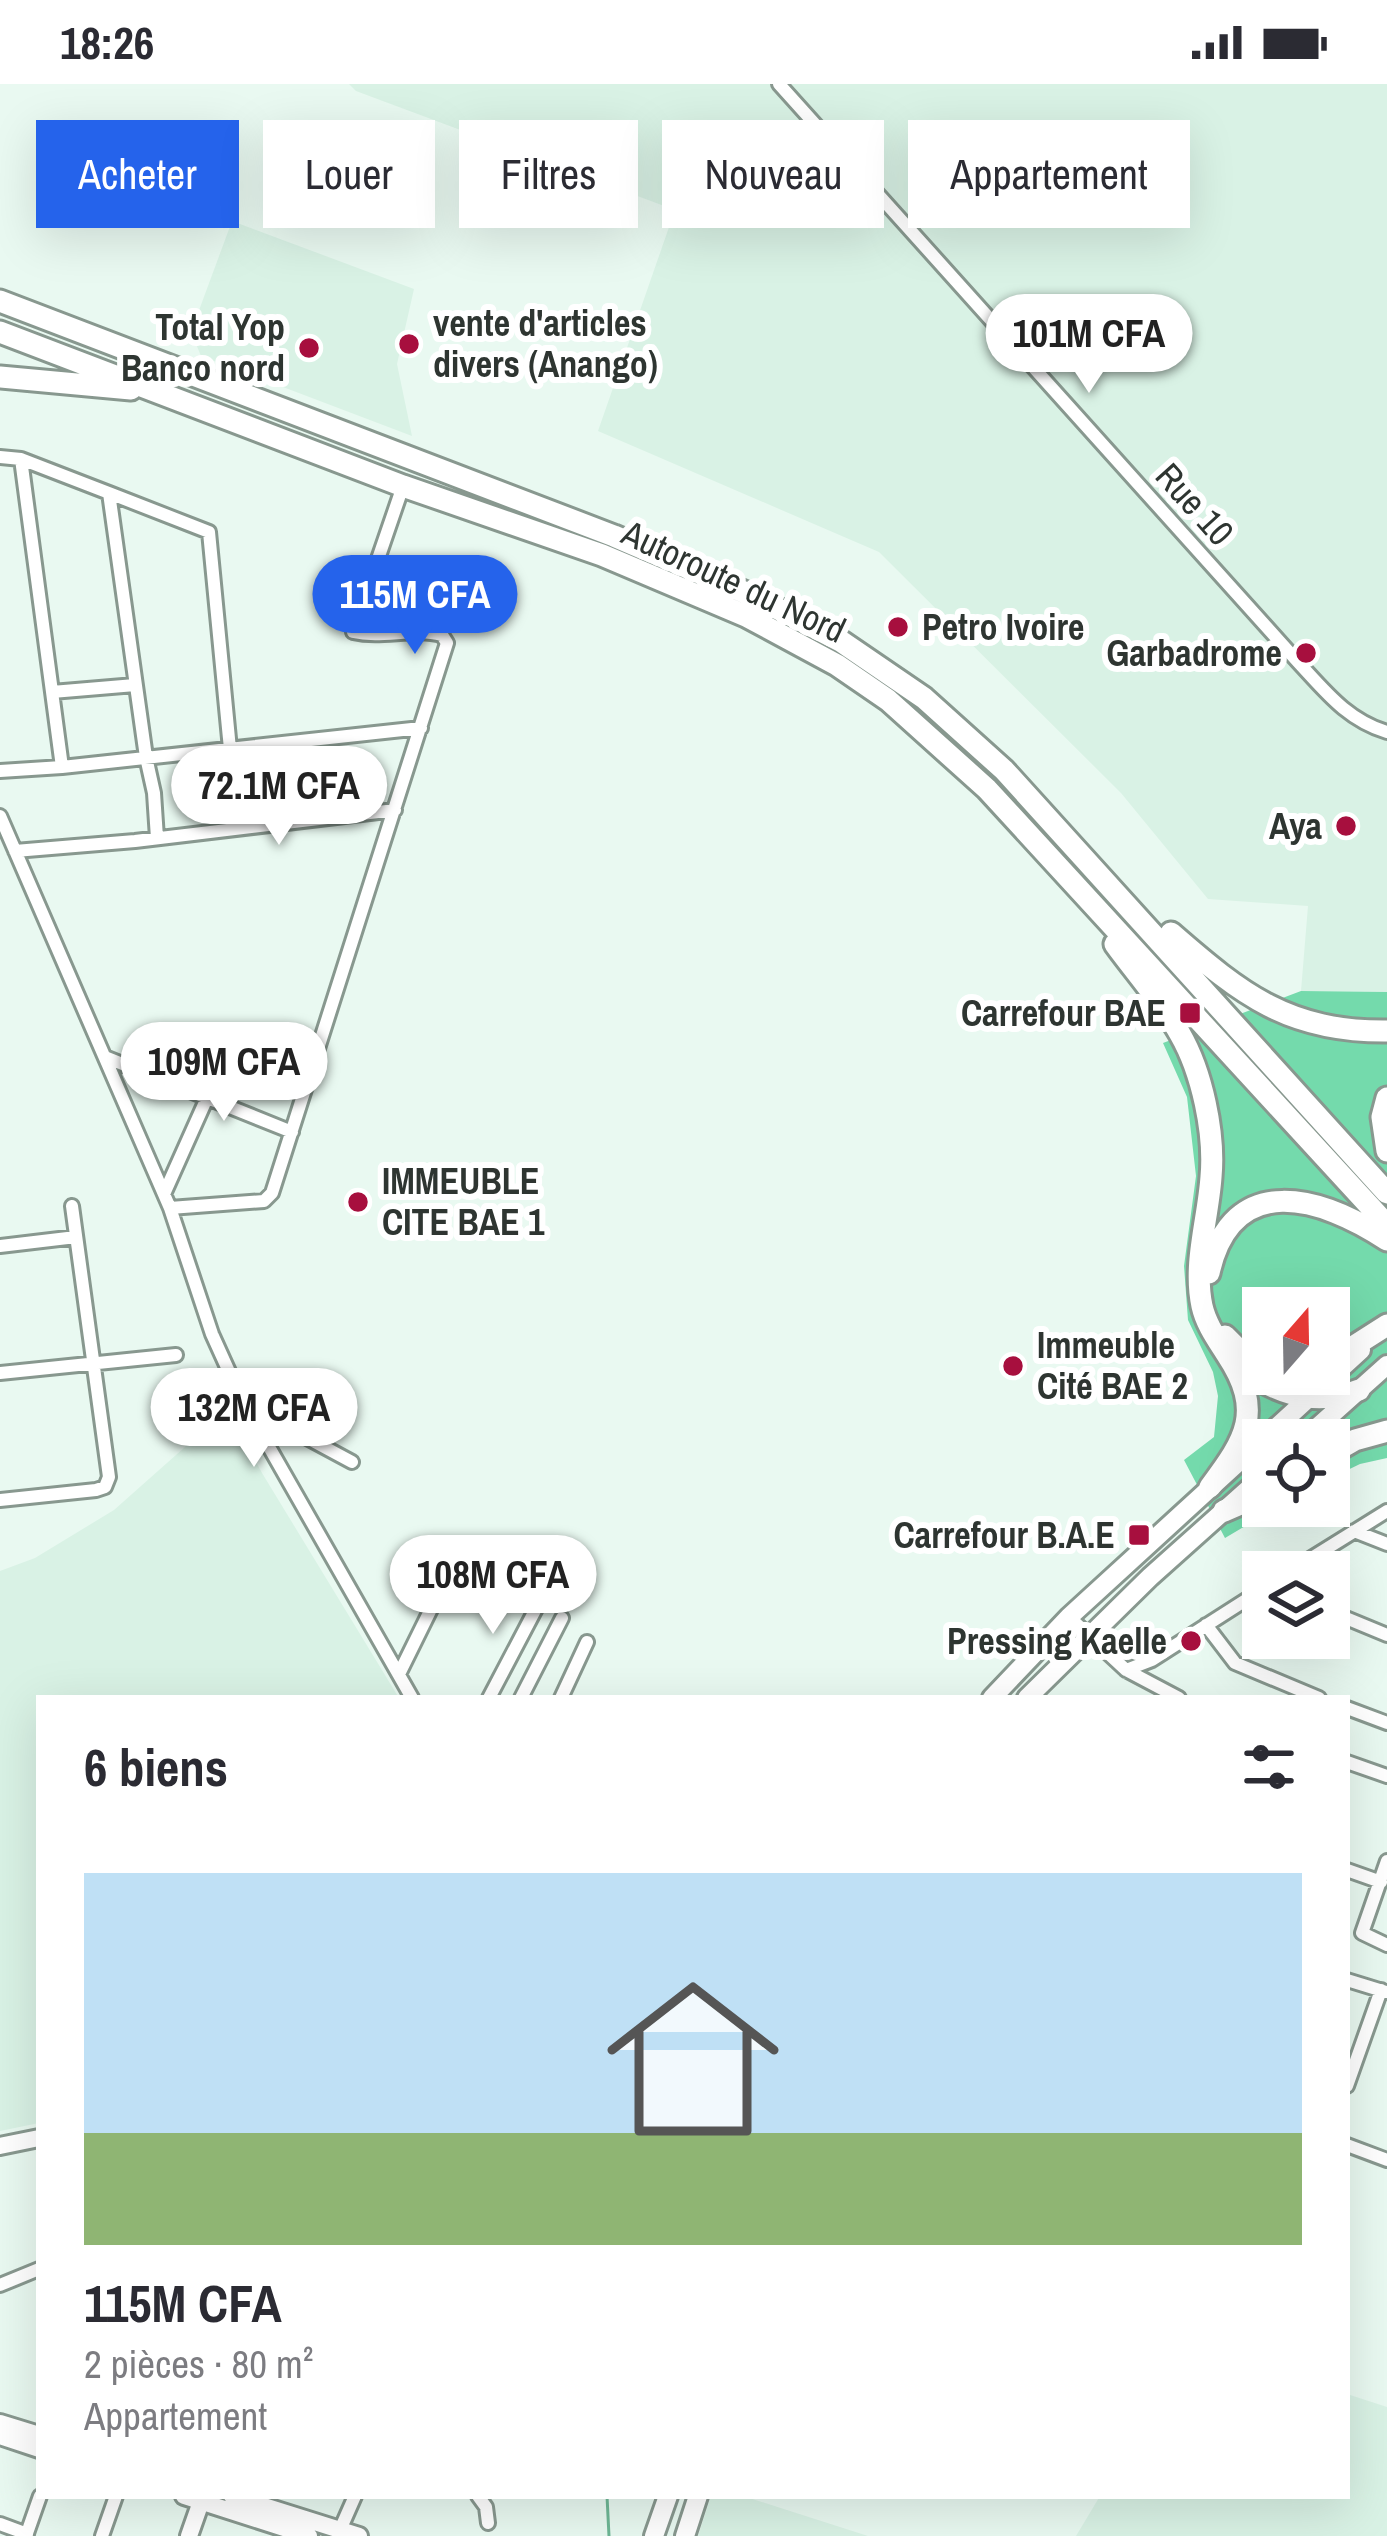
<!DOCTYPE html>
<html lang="fr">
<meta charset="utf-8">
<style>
body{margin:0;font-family:"Archivo Narrow",sans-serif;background:#f2f2f3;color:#2b2b33;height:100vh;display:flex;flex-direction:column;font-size:45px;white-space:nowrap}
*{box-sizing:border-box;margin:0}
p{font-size:39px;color:#7c7c81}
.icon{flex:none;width:66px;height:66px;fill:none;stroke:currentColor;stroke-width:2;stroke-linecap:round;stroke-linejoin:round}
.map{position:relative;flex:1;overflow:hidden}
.details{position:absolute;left:36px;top:1611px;width:1314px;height:804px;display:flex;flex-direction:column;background:#fff;border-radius:0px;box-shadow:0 12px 48px #0002}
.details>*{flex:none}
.top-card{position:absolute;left:36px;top:36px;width:1317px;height:108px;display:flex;gap:24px}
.needle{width:78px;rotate:20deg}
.buttons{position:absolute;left:1242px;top:1203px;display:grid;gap:24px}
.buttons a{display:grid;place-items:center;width:108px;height:108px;border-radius:0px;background:#fff;box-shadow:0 12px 48px #0002;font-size:60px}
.price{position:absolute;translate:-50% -102px;padding:0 27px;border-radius:42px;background:#fff;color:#222;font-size:39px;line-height:78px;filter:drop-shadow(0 3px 6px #0008)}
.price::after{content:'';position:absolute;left:50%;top:72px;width:36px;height:27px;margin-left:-18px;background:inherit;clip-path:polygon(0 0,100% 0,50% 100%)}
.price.current{background:#2563eb;color:#fff}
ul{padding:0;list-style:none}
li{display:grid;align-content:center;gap:24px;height:636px;padding:0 48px}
li span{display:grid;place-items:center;height:372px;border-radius:0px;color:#555}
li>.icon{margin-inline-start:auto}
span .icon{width:216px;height:216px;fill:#fffc;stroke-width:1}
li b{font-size:51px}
h2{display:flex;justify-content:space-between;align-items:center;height:144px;padding:0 48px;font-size:51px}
.chip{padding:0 42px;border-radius:0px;background:#fff;box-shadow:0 12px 48px #0002;font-size:42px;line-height:108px}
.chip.current{background:#2563eb;color:#fff}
.status{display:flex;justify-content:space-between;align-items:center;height:84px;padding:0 60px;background:#fff;direction:ltr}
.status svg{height:33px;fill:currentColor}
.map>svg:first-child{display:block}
.built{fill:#d9f2e5}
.forest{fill:#74daac;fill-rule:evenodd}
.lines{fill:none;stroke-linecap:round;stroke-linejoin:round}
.stream{stroke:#6eb795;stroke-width:3}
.street-casing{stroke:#88988f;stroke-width:18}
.secondary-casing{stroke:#88988f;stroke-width:22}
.primary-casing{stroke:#88988f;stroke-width:24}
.highway-casing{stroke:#88988f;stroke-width:27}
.street{stroke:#fff;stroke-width:12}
.secondary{stroke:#fff;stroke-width:16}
.primary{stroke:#fff;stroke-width:18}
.highway{stroke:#fff;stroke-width:21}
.poi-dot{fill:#a70f3e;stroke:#fff;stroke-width:4.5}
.labels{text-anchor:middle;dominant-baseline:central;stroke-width:12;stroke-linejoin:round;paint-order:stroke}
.poi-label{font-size:36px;font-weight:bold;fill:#2e3531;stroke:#fff;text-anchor:end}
.street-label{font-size:36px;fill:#2e3531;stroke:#fff}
</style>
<div class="status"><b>18:26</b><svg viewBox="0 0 49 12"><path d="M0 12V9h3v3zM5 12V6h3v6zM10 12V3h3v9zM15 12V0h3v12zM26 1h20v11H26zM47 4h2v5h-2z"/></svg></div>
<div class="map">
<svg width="1387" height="2452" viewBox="0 0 1387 2452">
<rect width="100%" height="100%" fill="#e9f9f1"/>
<path class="built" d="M349 0H1387V908L1301 907 1308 822 1208 815 1121 709 879 468 598 347 675 126 356 7Z
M232 137 414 205 397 280 412 352 201 272 191 248Z
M220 1312 262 1389 399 1614H39V2039L0 2047V1487L35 1474 114 1426 185 1363Z
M1347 2310 1387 2323V2452H1076L1100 2412H1347Z
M711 2412H743L868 2452H698Z"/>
<path class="forest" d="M1301 907 1387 908V1374L1360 1380 1329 1395V1356H1263V1422H1279L1225 1454 1184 1376 1214 1353 1218 1312 1213 1288 1188 1236 1184 1182 1196 1092 1187 1013 1163 959ZM1263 1224H1329V1290H1263Z"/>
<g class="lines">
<path class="stream" d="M607 2412 609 2452"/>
<g class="street-casing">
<path id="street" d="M779 0 1298 578C1325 607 1347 636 1387 648
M0 373 21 375 109 409
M21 375 62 683 421 644
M52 608 135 601
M0 687 62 683
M0 732 170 1124 212 1250 240 1312 412 1614
M157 754 154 709 146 673 109 409 209 448 230 665
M15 767 135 757 395 726
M105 973 292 1048
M164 1110 236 949
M170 1124 264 1117 272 1109 447 559 442 551C413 543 383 555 353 548L403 402
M0 1162 76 1153
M0 1289 176 1271
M266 1358 285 1342 352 1378
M0 1416 96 1406 105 1403 109 1393 72 1122
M1354 1447 1387 1460
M1289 1488 1387 1427
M1329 1527 1387 1551
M1069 1533 1126 1586 1152 1576 1263 1505
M1206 1541 1235 1579 1319 1614
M1126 1586 1179 1614
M399 1590 462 1462
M489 1614 541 1515
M521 1614 562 1534
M561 1614 587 1558
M1347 1624 1387 1639
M1347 1678 1387 1692
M1387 1777 1362 1849 1387 1861
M1347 1786 1381 1798
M1347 1896 1386 1908
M1347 2002 1381 1906
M1347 2061 1387 2076
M0 2201 39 2185
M478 2412 486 2423 488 2439
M0 2440 27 2450
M340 2446 355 2412
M26 2452 40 2412
M102 2452 116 2412"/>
</g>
<g class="secondary-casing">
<path id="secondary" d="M0 2062 39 2054
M0 2339 39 2351
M0 2352 39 2365
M184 2412 309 2452
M232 2412 359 2452
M189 2452 203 2412"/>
</g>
<g class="primary-casing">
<path id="primary" d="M1303 1356 1387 1281
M992 1614 1069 1533 1361 1266
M1027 1614 1150 1493 1263 1392
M654 2452 668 2412
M685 2452 698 2412"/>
</g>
<g class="highway-casing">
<path id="highway" d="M0 217 614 452 753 512 842 558 924 614 1004 686 1387 1109
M0 248 403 402 602 471 746 532 837 581 888 616 987 705 1387 1141
M0 293 131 305
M1171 849C1242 911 1289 948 1387 947
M1115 860C1136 889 1162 918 1180 950 1202 988 1215 1049 1211 1093 1208 1136 1193 1179 1202 1222 1206 1240 1217 1255 1227 1271 1264 1327 1246 1355 1210 1403
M1387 1014 1382 1033 1387 1067
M1209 1189C1232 1085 1322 1113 1387 1156
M1225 1252 1244 1271 1263 1280
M1232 1278C1271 1307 1311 1325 1359 1306
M1329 1278 1387 1241
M1329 1371 1355 1356 1387 1347
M1224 1427 1263 1410"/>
</g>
<use href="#street" class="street"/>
<use href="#secondary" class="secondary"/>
<use href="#primary" class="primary"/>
<use href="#highway" class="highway"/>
</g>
<g class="poi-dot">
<circle cx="409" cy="260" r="12"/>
<circle cx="309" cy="264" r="12"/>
<circle cx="898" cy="543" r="12"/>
<circle cx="1306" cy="569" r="12"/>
<circle cx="1346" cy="742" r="12"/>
<rect x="1178" y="917" width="24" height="24" rx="6"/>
<circle cx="358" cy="1118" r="12"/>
<circle cx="1013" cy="1282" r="12"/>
<rect x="1127" y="1439" width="24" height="24" rx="6"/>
<circle cx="1191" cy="1557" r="12"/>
</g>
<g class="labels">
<g class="poi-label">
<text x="433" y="239" text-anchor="start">vente d'articles<tspan x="433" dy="41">divers (Anango)</tspan></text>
<text x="285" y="243">Total Yop<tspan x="285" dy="41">Banco nord</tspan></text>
<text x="922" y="543" text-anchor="start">Petro Ivoire</text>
<text x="1282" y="569">Garbadrome</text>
<text x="1322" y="742">Aya</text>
<text x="1166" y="929">Carrefour BAE</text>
<text x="382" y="1097" text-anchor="start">IMMEUBLE<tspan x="382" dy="41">CITE BAE 1</tspan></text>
<text x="1037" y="1261" text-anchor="start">Immeuble<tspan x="1037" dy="41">Cité BAE 2</tspan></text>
<text x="1115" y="1451">Carrefour B.A.E</text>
<text x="1167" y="1557">Pressing Kaelle</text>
</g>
<g class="street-label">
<text transform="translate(1195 420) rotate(48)">Rue 10</text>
<text transform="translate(734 497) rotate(25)">Autoroute du Nord</text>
</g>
</g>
</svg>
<div class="buttons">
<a><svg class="needle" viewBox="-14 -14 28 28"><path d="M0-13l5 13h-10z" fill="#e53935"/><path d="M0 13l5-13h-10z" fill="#7c7c81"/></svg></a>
<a><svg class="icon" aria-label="locate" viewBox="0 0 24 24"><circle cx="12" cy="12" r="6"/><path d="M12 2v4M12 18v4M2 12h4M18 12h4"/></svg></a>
<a><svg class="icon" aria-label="layers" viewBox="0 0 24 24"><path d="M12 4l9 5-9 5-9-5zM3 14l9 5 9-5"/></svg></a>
</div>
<b class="price" style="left:1089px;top:312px">101M CFA</b>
<b class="price current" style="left:415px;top:573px">115M CFA</b>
<b class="price" style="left:279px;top:764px">72.1M CFA</b>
<b class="price" style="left:224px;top:1040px">109M CFA</b>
<b class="price" style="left:254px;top:1386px">132M CFA</b>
<b class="price" style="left:493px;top:1553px">108M CFA</b>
<div class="top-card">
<a class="chip current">Acheter</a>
<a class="chip">Louer</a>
<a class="chip">Filtres</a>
<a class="chip">Nouveau</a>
<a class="chip">Appartement</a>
</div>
<section class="details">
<h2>6 biens<svg class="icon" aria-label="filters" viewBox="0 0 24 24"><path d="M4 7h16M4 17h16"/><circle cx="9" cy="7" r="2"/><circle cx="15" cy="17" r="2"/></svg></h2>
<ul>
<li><span style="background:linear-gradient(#bfe0f5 70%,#8fb573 0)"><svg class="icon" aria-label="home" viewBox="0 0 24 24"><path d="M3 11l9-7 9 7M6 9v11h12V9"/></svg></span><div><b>115M CFA</b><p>2 pièces · 80 m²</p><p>Appartement</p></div></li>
</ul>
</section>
</div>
